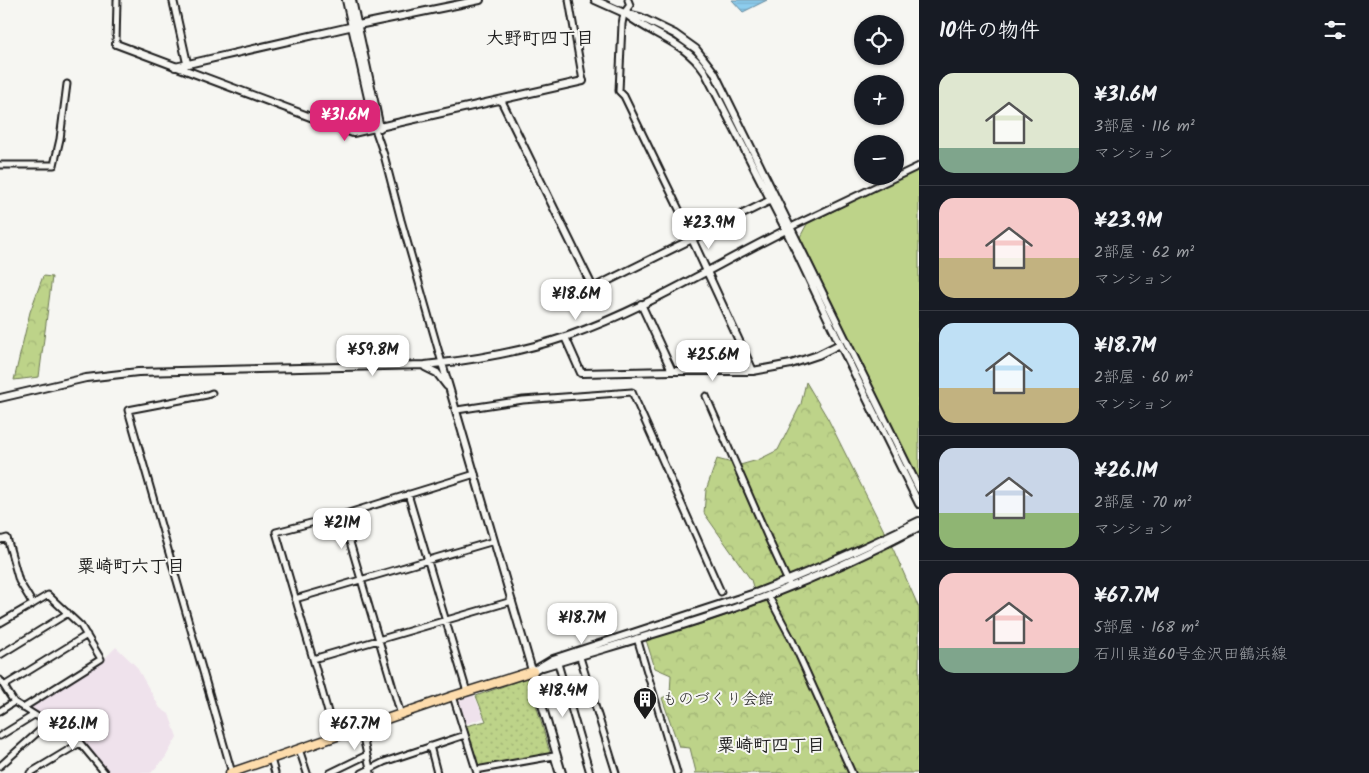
<!DOCTYPE html>
<html lang="ja">
<meta charset="utf-8">
<style>
body{margin:0;font-family:Kalam,"Klee One",sans-serif;background:#242831;color:#f1f3f6;height:100vh;display:flex;flex-direction:column;font-size:19px;white-space:nowrap}
*{box-sizing:border-box;margin:0}
p{font-size:16px;color:#9ea1a6}
.icon{flex:none;width:28px;height:28px;fill:none;stroke:currentColor;stroke-width:2;stroke-linecap:round;stroke-linejoin:round}
.map{position:relative;flex:1;overflow:hidden}
.panel{display:flex;flex-direction:column;background:#171b24;width:450px}
.panel>*{flex:none}
.buttons{position:absolute;left:854px;top:15px;display:grid;gap:10px}
.buttons a{display:grid;place-items:center;width:50px;height:50px;border-radius:50%;background:#171b24;box-shadow:0 1px 4px #0004;font-size:25px}
.price{position:absolute;translate:-50% -42px;padding:0 11px;border-radius:10px;background:#fff;color:#222;font-size:16px;line-height:32px;filter:drop-shadow(0 1px 2px #0008)}
.price::after{content:'';position:absolute;left:50%;top:30px;width:15px;height:11px;margin-left:-8px;background:inherit;clip-path:polygon(0 0,100% 0,50% 100%)}
.price.active{background:#db2777;color:#fff}
ul{padding:0;list-style:none}
li{display:flex;align-items:center;gap:15px;height:125px;padding:0 20px}
li+li{border-top:1px solid #363941}
li span{display:grid;place-items:center;flex:none;width:140px;height:100px;border-radius:15px;color:#555}
li>.icon{margin-inline-start:auto}
span .icon{width:60px;height:60px;fill:#fffc;stroke-width:1}
li b{font-size:21px}
h2{display:flex;justify-content:space-between;align-items:center;height:60px;padding:0 20px;font-size:21px}
main{display:flex;flex:1;min-height:0}
.map>svg:first-child{display:block}
.built{fill:#efe2ec}
.green{fill:#bdd389;stroke:#6c7852}
.forest{fill:url(#forest-crowns);stroke:#6c7852}
.park{fill:url(#park-dots);stroke:#6c7852}
.water{fill:url(#water-rules);stroke:#60869a}
.lines{fill:none;stroke-linecap:round;stroke-linejoin:round}
.minor-casing{stroke:#1c1c1c;stroke-width:9}
.tertiary-casing{stroke:#1c1c1c;stroke-width:10}
.primary-casing{stroke:#1c1c1c;stroke-width:11}
.minor{stroke:#f6f6f2;stroke-width:5}
.tertiary{stroke:#f6f6f2;stroke-width:6}
.primary{stroke:#fddcac;stroke-width:8}
.labels{text-anchor:middle;dominant-baseline:central;stroke-width:4;stroke-linejoin:round;paint-order:stroke}
.poi-label{font-size:16px;fill:#1c1c1c;stroke:#f6f6f2;text-anchor:start}
.neighbourhood-label{font-size:18px;font-weight:bold;fill:#1c1c1c;stroke:#f6f6f2}
</style>
<main>
<div class="map">
<svg width="919" height="773" viewBox="0 0 919 773">
<defs>
<pattern id="forest-crowns" width="20" height="18" patternUnits="userSpaceOnUse" patternTransform="scale(1.25)"><rect width="20" height="18" fill="#bdd389"/><path d="M2 6a3 3 0 1 1 6 0M12 15a3 3 0 1 1 6 0" fill="none" stroke="#a2b576"/></pattern>
<pattern id="park-dots" width="8" height="8" patternUnits="userSpaceOnUse" patternTransform="scale(1.25)"><rect width="8" height="8" fill="#bdd389"/><path d="M2 2h.1M6 6h.1" fill="none" stroke="#a2b576" stroke-width="1.8" stroke-linecap="round"/></pattern>
<pattern id="water-rules" width="6" height="5" patternUnits="userSpaceOnUse" patternTransform="scale(1.25)"><rect width="6" height="5" fill="#8dcdee"/><path d="M0 2.5h6" fill="none" stroke="#79afcc"/></pattern>
</defs>
<rect width="100%" height="100%" fill="#f6f6f2"/>
<filter id="ink" filterUnits="userSpaceOnUse"><feTurbulence type="fractalNoise" baseFrequency=".02" numOctaves="2"/><feDisplacementMap in="SourceGraphic" scale="10" xChannelSelector="R" yChannelSelector="G"/><feConvolveMatrix kernelMatrix="1 2 1 2 8 2 1 2 1" color-interpolation-filters="sRGB"/></filter>
<g filter="url(#ink)">
<path class="built" d="M116 647 136 666 160 708 169 714 177 737 165 758 151 773H108L83 743 26 707 104 659Z
M474 695 484 718 465 724 457 701Z"/>
<path class="green" d="M919 169V480L800 237 807 224Z"/>
<path class="forest" d="M43 276 52 277 39 377 14 380 30 312Z
M806 382 828 419 894 551 919 608V773H694L696 772 690 748 679 747 662 698 670 694 671 675 655 668 646 640 710 621 758 604 751 580 704 513 706 490 717 459 740 465 758 460 778 450 801 404Z"/>
<path class="park" d="M526 678 529 680 550 753 479 767 466 726 486 721 476 696Z"/>
<path class="water" d="M732 0H767L743 12Z"/>
<g class="lines">
<g class="minor-casing">
<path id="minor" d="M569 0 583 81
M628 0 630 5 624 13 622 24 619 91 624 96 690 232 692 239
M116 44 117 0
M375 129 384 155 401 220 442 363
M0 165H54L60 139 67 84
M791 227 919 166
M212 393 207 395 128 410 232 773
M706 396 768 538 790 586
M457 410 523 400 632 392 721 592
M408 494 467 692
M342 515 401 715
M0 540 7 538 19 581 33 604 0 623
M768 595 792 640 852 773
M295 599 494 541
M637 638 677 773
M579 654 616 773
M0 655 68 613
M313 659 276 532 342 515 475 474
M557 660 590 773
M0 680 14 702 80 743 105 773
M4 686 87 635
M453 696 477 773
M23 708 101 659 81 626 48 595 33 604
M0 711 14 702
M361 728 371 773
M0 736 34 715
M335 737 313 659 512 601
M430 746 437 773
M299 749 307 773
M271 759 275 773
M0 766 47 724
M476 770 554 756 559 773
M30 773 80 743
M330 773 367 755
M362 773 384 762 465 735"/>
</g>
<g class="tertiary-casing">
<path id="tertiary" d="M173 0 187 63
M346 0 375 129
M352 0 380 128
M595 0 624 13 640 17 675 34 696 49 714 72 919 489
M627 15C654 36 684 41 705 72L786 230 840 344 919 504
M116 44 353 133 583 81
M175 67 358 25 480 0
M501 100 593 288 773 199
M692 239 753 371
M641 304 672 371
M565 337 581 373 672 371H753L791 364 818 355 840 344
M442 363C485 358 527 350 568 336 645 309 715 265 788 229
M425 367 437 373 447 386
M0 398 86 378 138 372 425 365 442 363 562 773
M543 667C618 644 694 624 767 596 819 576 870 553 919 527
M533 671 553 659 758 592C813 571 866 547 919 521"/>
</g>
<g class="primary-casing">
<path id="primary" d="M230 773 453 696 533 671"/>
</g>
<use href="#minor" class="minor"/>
<use href="#tertiary" class="tertiary"/>
<use href="#primary" class="primary"/>
</g>
</g>
<defs>
<g id="building-pin" transform="scale(1.25)"><path d="M0 17L-7.5 6A9.5 9.5 0 1 1 7.5 6Z" fill="#1c1c1c" stroke="#f6f6f2"/><path d="M-4-6H4V6H1V3H-1V6H-4ZM-2.5-4.3h1.7v1.8h-1.7ZM.8-4.3h1.7v1.8H.8ZM-2.5-1h1.7V.8h-1.7ZM.8-1h1.7V.8H.8Z" fill="#fff"/></g>
</defs>
<g fill-rule="evenodd">
<use href="#building-pin" x="645" y="699"/>
</g>
<g class="labels">
<g class="poi-label">
<text x="662" y="699">ものづくり会館</text>
</g>
<g class="neighbourhood-label">
<text x="540" y="39">大野町四丁目</text>
<text x="131" y="567">粟崎町六丁目</text>
<text x="771" y="746">粟崎町四丁目</text>
</g>
</g>
</svg>
<div class="buttons">
<a><svg class="icon" aria-label="locate" viewBox="0 0 24 24"><circle cx="12" cy="12" r="6"/><path d="M12 2v4M12 18v4M2 12h4M18 12h4"/></svg></a>
<a>+</a>
<a>−</a>
</div>
<b class="price active" style="left:345px;top:142px">¥31.6M</b>
<b class="price" style="left:709px;top:250px">¥23.9M</b>
<b class="price" style="left:576px;top:321px">¥18.6M</b>
<b class="price" style="left:373px;top:377px">¥59.8M</b>
<b class="price" style="left:713px;top:382px">¥25.6M</b>
<b class="price" style="left:342px;top:550px">¥21M</b>
<b class="price" style="left:582px;top:645px">¥18.7M</b>
<b class="price" style="left:563px;top:718px">¥18.4M</b>
<b class="price" style="left:73px;top:751px">¥26.1M</b>
<b class="price" style="left:355px;top:751px">¥67.7M</b>
</div>
<section class="panel">
<h2>10件の物件<svg class="icon" aria-label="filters" viewBox="0 0 24 24"><path d="M4 7h16M4 17h16"/><circle cx="9" cy="7" r="2"/><circle cx="15" cy="17" r="2"/></svg></h2>
<ul>
<li><span style="background:linear-gradient(#dfe7d0 75%,#7fa58c 0)"><svg class="icon" aria-label="home" viewBox="0 0 24 24"><path d="M3 11l9-7 9 7M6 9v11h12V9"/></svg></span><div><b>¥31.6M</b><p>3部屋 · 116 m²</p><p>マンション</p></div></li>
<li><span style="background:linear-gradient(#f6c9c9 60%,#c2b280 0)"><svg class="icon" aria-label="home" viewBox="0 0 24 24"><path d="M3 11l9-7 9 7M6 9v11h12V9"/></svg></span><div><b>¥23.9M</b><p>2部屋 · 62 m²</p><p>マンション</p></div></li>
<li><span style="background:linear-gradient(#bfe0f5 65%,#c2b280 0)"><svg class="icon" aria-label="home" viewBox="0 0 24 24"><path d="M3 11l9-7 9 7M6 9v11h12V9"/></svg></span><div><b>¥18.7M</b><p>2部屋 · 60 m²</p><p>マンション</p></div></li>
<li><span style="background:linear-gradient(#c9d6e8 65%,#8fb573 0)"><svg class="icon" aria-label="home" viewBox="0 0 24 24"><path d="M3 11l9-7 9 7M6 9v11h12V9"/></svg></span><div><b>¥26.1M</b><p>2部屋 · 70 m²</p><p>マンション</p></div></li>
<li><span style="background:linear-gradient(#f6c9c9 75%,#7fa58c 0)"><svg class="icon" aria-label="home" viewBox="0 0 24 24"><path d="M3 11l9-7 9 7M6 9v11h12V9"/></svg></span><div><b>¥67.7M</b><p>5部屋 · 168 m²</p><p>石川県道60号金沢田鶴浜線</p></div></li>
</ul>
</section>
</main>
